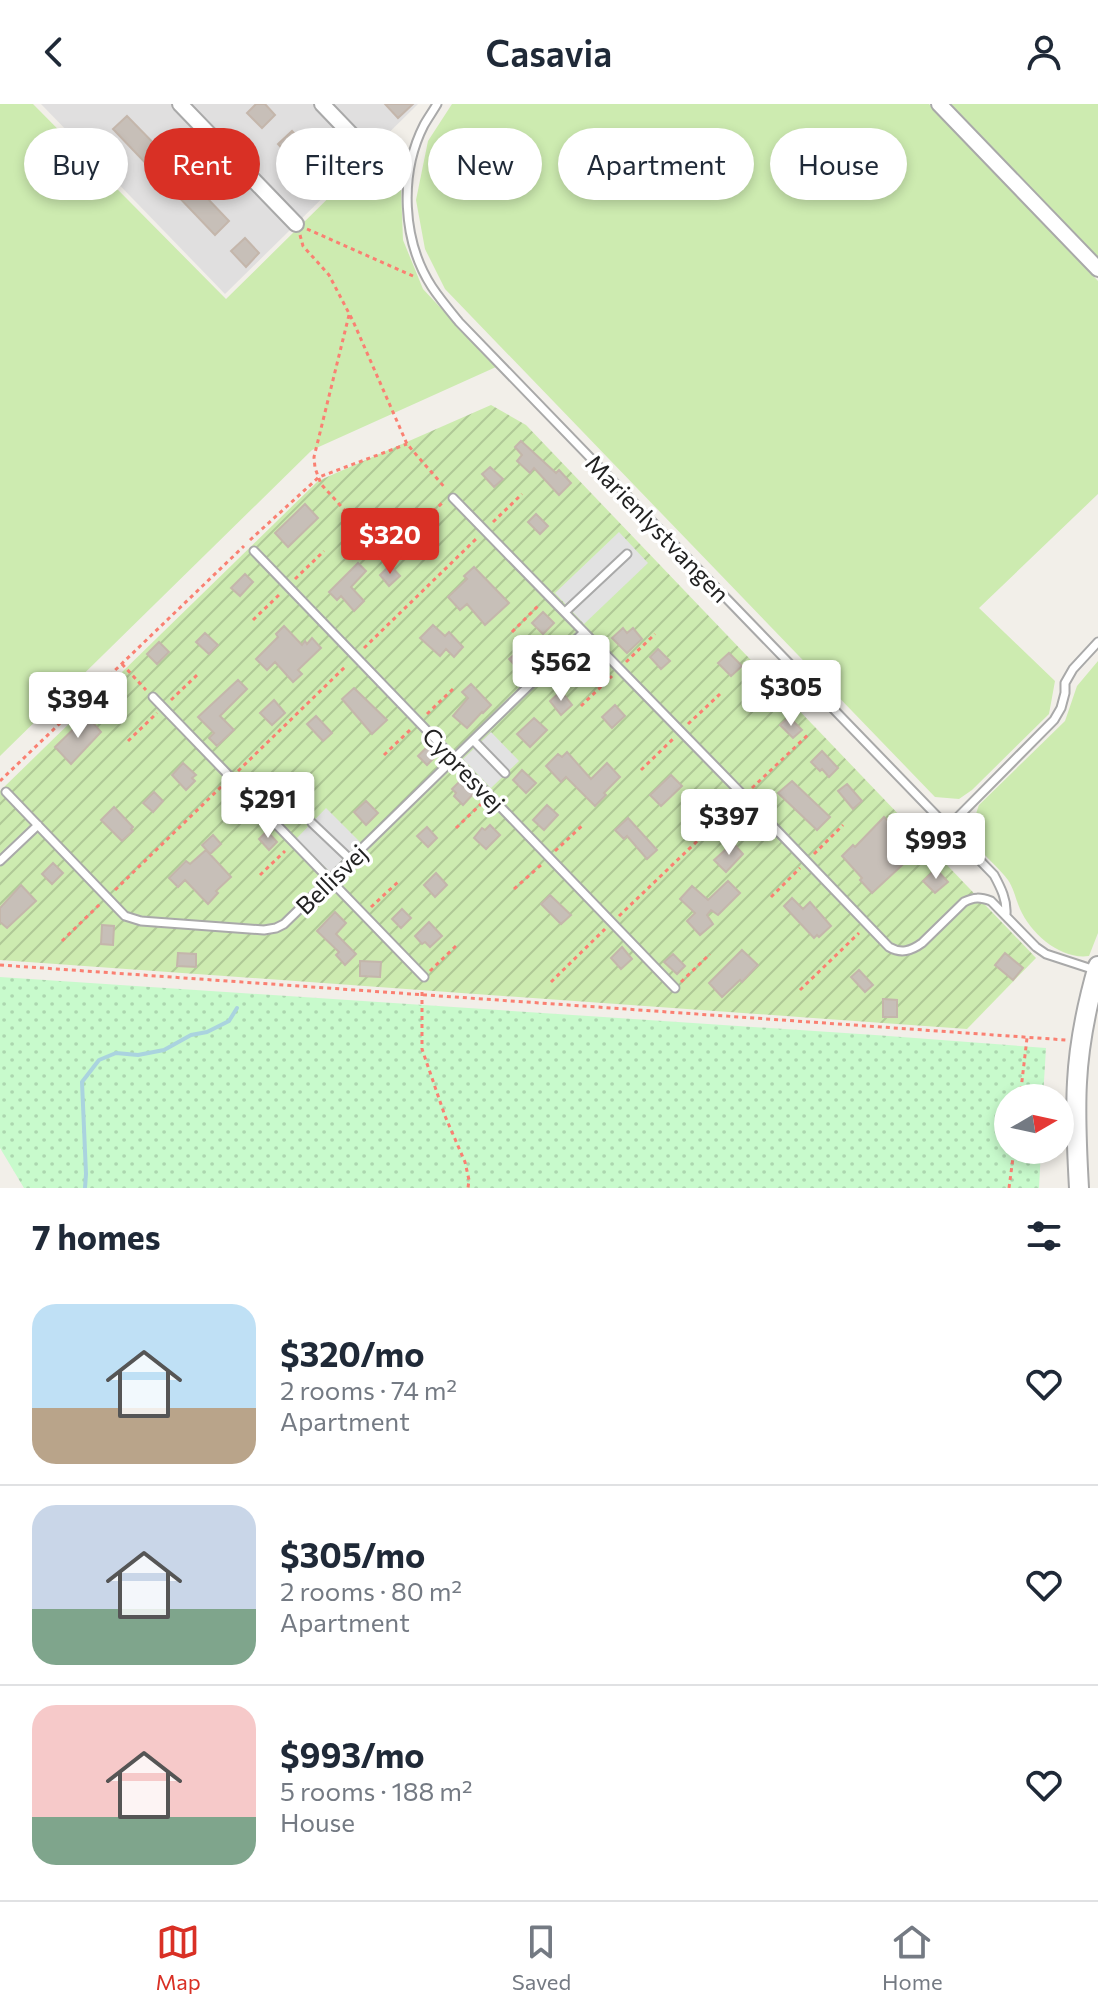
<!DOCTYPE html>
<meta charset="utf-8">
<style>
body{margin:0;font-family:Commissioner,sans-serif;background:#f2f2f3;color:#1f2937;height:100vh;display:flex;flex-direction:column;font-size:30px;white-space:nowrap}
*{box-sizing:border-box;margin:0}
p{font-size:26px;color:#747a83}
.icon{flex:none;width:44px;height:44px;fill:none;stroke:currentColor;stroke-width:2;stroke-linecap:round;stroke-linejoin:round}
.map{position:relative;height:1084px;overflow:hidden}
.drawer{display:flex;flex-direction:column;background:#fff;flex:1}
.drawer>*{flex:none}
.top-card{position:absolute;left:24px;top:24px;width:1050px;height:72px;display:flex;gap:16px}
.needle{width:52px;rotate:81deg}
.buttons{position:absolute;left:994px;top:980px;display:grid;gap:16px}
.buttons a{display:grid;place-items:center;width:80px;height:80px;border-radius:50%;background:#fff;box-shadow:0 4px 12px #0003;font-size:40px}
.price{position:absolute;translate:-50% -68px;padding:0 18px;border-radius:8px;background:#fff;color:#222;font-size:26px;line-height:52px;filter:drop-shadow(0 2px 4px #0008)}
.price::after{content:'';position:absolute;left:50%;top:48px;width:24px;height:18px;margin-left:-12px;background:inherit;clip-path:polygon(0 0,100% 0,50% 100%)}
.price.active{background:#d93025;color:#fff}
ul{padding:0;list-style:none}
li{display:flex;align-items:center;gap:24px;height:200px;padding:0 32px}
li+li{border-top:2px solid #e0e1e3}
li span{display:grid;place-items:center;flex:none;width:224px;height:160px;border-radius:24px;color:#555}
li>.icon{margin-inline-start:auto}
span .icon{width:96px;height:96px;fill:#fffc;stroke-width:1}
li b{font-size:34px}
h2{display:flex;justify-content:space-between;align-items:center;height:96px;padding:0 32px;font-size:34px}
.pill{padding:0 28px;border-radius:36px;background:#fff;box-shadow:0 4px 12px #0003;font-size:28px;line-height:72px}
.pill.active{background:#d93025;color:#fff}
header{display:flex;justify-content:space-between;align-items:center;height:104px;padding:0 32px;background:#fff;font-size:36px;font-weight:600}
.tabs{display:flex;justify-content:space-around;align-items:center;height:112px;border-top:2px solid #e0e1e3;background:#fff;font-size:22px;color:#747a83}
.tabs a{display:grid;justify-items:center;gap:4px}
.tabs .active{color:#d93025}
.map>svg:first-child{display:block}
.residential{fill:#e0dfdf}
.grass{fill:#cdebb0}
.park{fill:url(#park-dots)}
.garden{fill:url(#garden-furrows)}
.parking{fill:#e2e2e2}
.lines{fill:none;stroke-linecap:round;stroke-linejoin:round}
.stream{stroke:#aad3df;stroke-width:4}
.building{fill:#c7bfb8;stroke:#c4b6ab;stroke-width:2}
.service-casing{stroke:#a9a9a9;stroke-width:11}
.minor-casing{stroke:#a9a9a9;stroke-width:18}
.tertiary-casing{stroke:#a9a9a9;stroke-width:22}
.path{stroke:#fa8072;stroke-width:3;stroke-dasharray:4 4;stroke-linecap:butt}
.service{stroke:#fff;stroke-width:7}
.minor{stroke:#fff;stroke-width:14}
.tertiary{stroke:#fff;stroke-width:18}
.labels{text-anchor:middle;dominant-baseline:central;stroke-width:7;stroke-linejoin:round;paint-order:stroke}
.street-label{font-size:24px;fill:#222;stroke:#fff}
</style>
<header><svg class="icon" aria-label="back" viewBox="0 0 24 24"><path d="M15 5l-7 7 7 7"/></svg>Casavia<svg class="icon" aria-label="person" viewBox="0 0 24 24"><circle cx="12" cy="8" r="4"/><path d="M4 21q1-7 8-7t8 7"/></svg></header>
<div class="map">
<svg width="1098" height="1084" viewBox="0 0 1098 1084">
<defs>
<pattern id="park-dots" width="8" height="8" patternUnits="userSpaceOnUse" patternTransform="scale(2)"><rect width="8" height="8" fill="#c8facc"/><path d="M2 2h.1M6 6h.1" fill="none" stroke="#acd6af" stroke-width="1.8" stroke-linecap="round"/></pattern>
<pattern id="garden-furrows" width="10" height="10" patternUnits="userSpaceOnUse" patternTransform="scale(2)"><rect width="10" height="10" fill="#cdebb0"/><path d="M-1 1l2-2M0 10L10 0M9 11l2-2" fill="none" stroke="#b0c997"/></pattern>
</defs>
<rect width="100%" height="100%" fill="#f2efe9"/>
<path class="residential" d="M41 0H418L225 190Z"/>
<path class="grass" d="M0 0H33L226 195 370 53 401 85 403 136 423 185 496 263 312 346 0 652Z
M452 0H929L1098 177V390L979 504 1055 577 1049 610 972 686 959 695 935 693 445 185 425 145 416 96 428 37Z
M951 0H1098V153Z
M1098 557V829L1089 852C1061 856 1031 830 1020 805 1016 796 1014 785 1008 776 1002 767 977 745 975 738 971 728 975 711 979 701L1065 617 1077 582Z"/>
<path class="park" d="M0 873 875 931 1046 944 1043 994H1008V1046H1041L1039 1084H24L0 1044Z"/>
<path class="garden" d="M491 301 526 321 1036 854 967 925 0 856V687L318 377Z"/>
<path class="parking" d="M619 428 648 459 584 520 555 489Z
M491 628 519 657 491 684 463 655Z
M326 704 360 738 330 768 296 735Z"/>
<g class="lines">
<path class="stream" d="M85 1084 86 1070 82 978 99 956 116 949 138 951 164 946 191 931 207 928 229 917 237 904"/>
</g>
<path class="building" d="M256 0H265L275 11 262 24 247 9Z
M385 0H413L398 14Z
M127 12 170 56 156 70 113 25Z
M292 27 306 42 293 56 278 40Z
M322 58 337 74 323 87 308 72Z
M186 72 229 117 215 131 172 86Z
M245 134 259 149 246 163 231 147Z
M521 337 556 369 559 366 571 379 559 391 534 364 530 369 517 357 522 351 515 343Z
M490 363 503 375 494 383 482 370Z
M305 400 318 414 288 443 275 429Z
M536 410 548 422 540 430 528 418Z
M358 459 366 467 351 483 364 497 354 507 341 492 337 496 329 488Z
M390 461 400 472 389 482 380 471Z
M474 463 509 499 485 521 467 500 460 506 448 493 467 475 464 472Z
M245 470 253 478 240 492 231 484Z
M543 508 554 519 543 530 532 519Z
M433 521 445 532 449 528 463 543 454 553 446 545 440 552 420 534Z
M284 522 302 541 305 537 307 540 312 534 321 544 298 566 302 570 293 578 275 558 267 566 256 555 278 533 276 530Z
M623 524 627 529 633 524 642 535 627 549 612 534Z
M205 529 218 541 209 550 196 538Z
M159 538 169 548 157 560 147 550Z
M521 545 533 558 522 569 509 555Z
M658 545 670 557 661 565 650 553Z
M588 547 599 558 577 577 568 568Z
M729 549 742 562 731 572 718 559Z
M238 576 247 585 220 612 234 626 217 642 209 634 214 629 198 613Z
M471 580 491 601 483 609 482 608 467 624 453 612 468 594 462 588Z
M354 584 387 616 372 630 342 595Z
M561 587 572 601 561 611 550 597Z
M274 596 285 609 272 621 260 609Z
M615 601 625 612 612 624 602 613Z
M87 612 101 628 71 660 55 643Z
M316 612 332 629 323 637 307 620Z
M789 613 802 626 793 634 780 621Z
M534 614 547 626 530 643 517 630Z
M428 642 437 651 427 661 418 652Z
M822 647 838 664 829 673 822 665 820 667 811 658Z
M567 648 591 675 607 659 620 673 604 689 606 691 595 702 566 673 561 678 546 662 558 650 562 653Z
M183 659 196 671 192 674 195 677 186 686 172 671Z
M522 666 536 679 526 689 513 676Z
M671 671 682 682 661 702 650 691Z
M460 677 474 689 463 701 454 692 456 689 452 685Z
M792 677 830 713 817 726 778 689Z
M847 680 862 697 853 705 838 687Z
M154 688 163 697 153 708 143 699Z
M366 697 378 709 366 721 354 708Z
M547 701 558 711 544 726 533 716Z
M114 703 133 723 131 725 133 727 122 737 101 716Z
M884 713 895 724 891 729 912 752 872 789 860 776 862 774 842 752 853 741 855 743Z
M628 714 657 746 647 755 627 732 624 735 615 726Z
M490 721 500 731 486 745 474 734 482 724 485 726Z
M427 723 437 734 428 743 417 732Z
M267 727 277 738 269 746 259 735Z
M213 731 221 740 210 750 202 741Z
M733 739 743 750 726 768 714 756Z
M206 746 231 773 216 787 218 789 208 800 185 776 178 783 169 774 186 757 190 760Z
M53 759 63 769 52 780 42 770Z
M936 765 948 778 935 789 923 777Z
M436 769 447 781 435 793 424 781Z
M728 777 740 789 718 811 711 806 707 811 713 820 700 831 687 817 695 809 680 795 692 782 708 796Z
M21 781 36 797 7 824 0 818V804Z
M550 791 571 811 561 820 541 800Z
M792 794 803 805 810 798 831 822 819 833 817 831 814 834 784 802Z
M402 805 411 814 401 824 392 815Z
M335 808 346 819 336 830 356 850 345 861 336 851 339 848 317 827Z
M429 818 442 832 430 843 425 838 422 840 415 832Z
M102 821 114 822 113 841 101 840Z
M622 843 632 855 621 865 611 854Z
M742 846 758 861 742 878 740 876 722 893 709 879Z
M178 849 196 850V863L177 862Z
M1005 849 1023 864 1013 876 995 861Z
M673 850 685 862 677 870 664 858Z
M360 857 381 858 380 873 360 872Z
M859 866 873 881 865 888 851 873Z
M883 895 897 896V913H883Z"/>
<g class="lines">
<g class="service-casing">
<path id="service" d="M437 0C433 7 428 14 424 21 399 70 402 137 432 183 440 195 450 207 459 218L994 771C1001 784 1007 796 1006 810
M453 394 744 692 889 843C901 850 911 847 922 839L964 798C974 793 980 793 991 797L1036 843 1046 850 1095 866
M254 447 675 884
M565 508 627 450
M153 593 424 873
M473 636 505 669
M6 688 125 812 141 817 264 826 276 824 284 820 584 528
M312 719 351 756
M947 724 1054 616 1061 604 1065 589V579L1073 565 1098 538
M0 757 38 721"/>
</g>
<g class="minor-casing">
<path id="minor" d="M180 0 296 120
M322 0 371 51
M939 0 1098 165"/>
</g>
<g class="tertiary-casing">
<path id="tertiary" d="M1079 1084C1077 1049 1075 1014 1077 978 1079 939 1087 900 1098 862"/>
</g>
<path class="path" d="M380 59 398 76
M307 125 413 172
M300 131 303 142 329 171 353 217 407 340 446 385
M349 211 314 353 315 364 321 380 386 452 442 399
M493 418 522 390
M250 436 319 373 407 340
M295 475 324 447
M253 516 281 489
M512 528 540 500
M364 544 476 435
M626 558 655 530
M122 560 146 586
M171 596 197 571
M581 602 612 572
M427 610 454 584
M688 620 720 590
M128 637 157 609
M384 651 410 626
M641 666 674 634
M238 667 347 561
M0 677 244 442
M752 684 810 629
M456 724 481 700
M555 747 584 720
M814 750 843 721
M260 771 285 747
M514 785 541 761
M115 786 224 680
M771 793 800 764
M371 803 398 778
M619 812 738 698
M62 837 100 800
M0 861 1066 936
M430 867 458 840
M551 878 605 825
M681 878 710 850
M800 886 859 829
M422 888V945L445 1012 465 1058 469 1076 468 1084
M1020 994 1027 934
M1009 1084 1014 1046"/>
<use href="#service" class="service"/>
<use href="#minor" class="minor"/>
<use href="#tertiary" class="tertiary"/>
</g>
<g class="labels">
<g class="street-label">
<text transform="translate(658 424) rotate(46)">Marienlystvangen</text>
<text transform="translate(464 665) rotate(46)">Cypresvej</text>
<text transform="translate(331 775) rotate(-44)">Bellisvej</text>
</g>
</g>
</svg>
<div class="buttons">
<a><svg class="needle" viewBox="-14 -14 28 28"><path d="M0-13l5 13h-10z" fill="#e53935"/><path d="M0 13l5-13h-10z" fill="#747a83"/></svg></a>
</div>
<b class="price active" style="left:390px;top:472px">$320</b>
<b class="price" style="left:561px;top:599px">$562</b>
<b class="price" style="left:791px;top:624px">$305</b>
<b class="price" style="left:78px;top:636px">$394</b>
<b class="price" style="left:268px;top:736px">$291</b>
<b class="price" style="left:729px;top:753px">$397</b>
<b class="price" style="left:936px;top:777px">$993</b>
<div class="top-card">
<a class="pill">Buy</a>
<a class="pill active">Rent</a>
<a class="pill">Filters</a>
<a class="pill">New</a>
<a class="pill">Apartment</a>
<a class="pill">House</a>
</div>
</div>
<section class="drawer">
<h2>7 homes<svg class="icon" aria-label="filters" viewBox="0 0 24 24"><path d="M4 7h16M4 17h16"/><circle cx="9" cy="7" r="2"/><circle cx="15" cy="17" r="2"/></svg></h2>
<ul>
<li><span style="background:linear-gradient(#bfe0f5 65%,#b9a48a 0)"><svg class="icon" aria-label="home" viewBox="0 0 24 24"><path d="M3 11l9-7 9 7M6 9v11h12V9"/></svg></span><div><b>$320/mo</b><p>2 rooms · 74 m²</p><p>Apartment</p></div><svg class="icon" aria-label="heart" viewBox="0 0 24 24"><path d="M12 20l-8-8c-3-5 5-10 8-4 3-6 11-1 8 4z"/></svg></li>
<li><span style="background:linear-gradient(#c9d6e8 65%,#7fa58c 0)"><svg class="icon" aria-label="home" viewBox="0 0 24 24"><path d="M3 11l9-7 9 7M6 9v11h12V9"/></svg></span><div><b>$305/mo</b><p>2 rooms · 80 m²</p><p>Apartment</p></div><svg class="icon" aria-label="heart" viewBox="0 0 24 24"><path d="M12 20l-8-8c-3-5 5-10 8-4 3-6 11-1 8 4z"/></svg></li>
<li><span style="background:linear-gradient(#f6c9c9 70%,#7fa58c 0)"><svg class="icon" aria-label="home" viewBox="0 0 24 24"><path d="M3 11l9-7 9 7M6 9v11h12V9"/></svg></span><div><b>$993/mo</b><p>5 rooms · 188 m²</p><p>House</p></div><svg class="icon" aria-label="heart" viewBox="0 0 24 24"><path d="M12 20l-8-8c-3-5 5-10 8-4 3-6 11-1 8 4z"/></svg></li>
</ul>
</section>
<nav class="tabs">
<a class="active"><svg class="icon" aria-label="map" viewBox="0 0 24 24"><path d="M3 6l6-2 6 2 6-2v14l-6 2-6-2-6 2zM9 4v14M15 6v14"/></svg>Map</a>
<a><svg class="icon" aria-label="saved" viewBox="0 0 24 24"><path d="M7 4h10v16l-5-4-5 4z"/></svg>Saved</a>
<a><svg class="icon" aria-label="home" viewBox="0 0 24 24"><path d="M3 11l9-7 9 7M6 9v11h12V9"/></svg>Home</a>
</nav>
